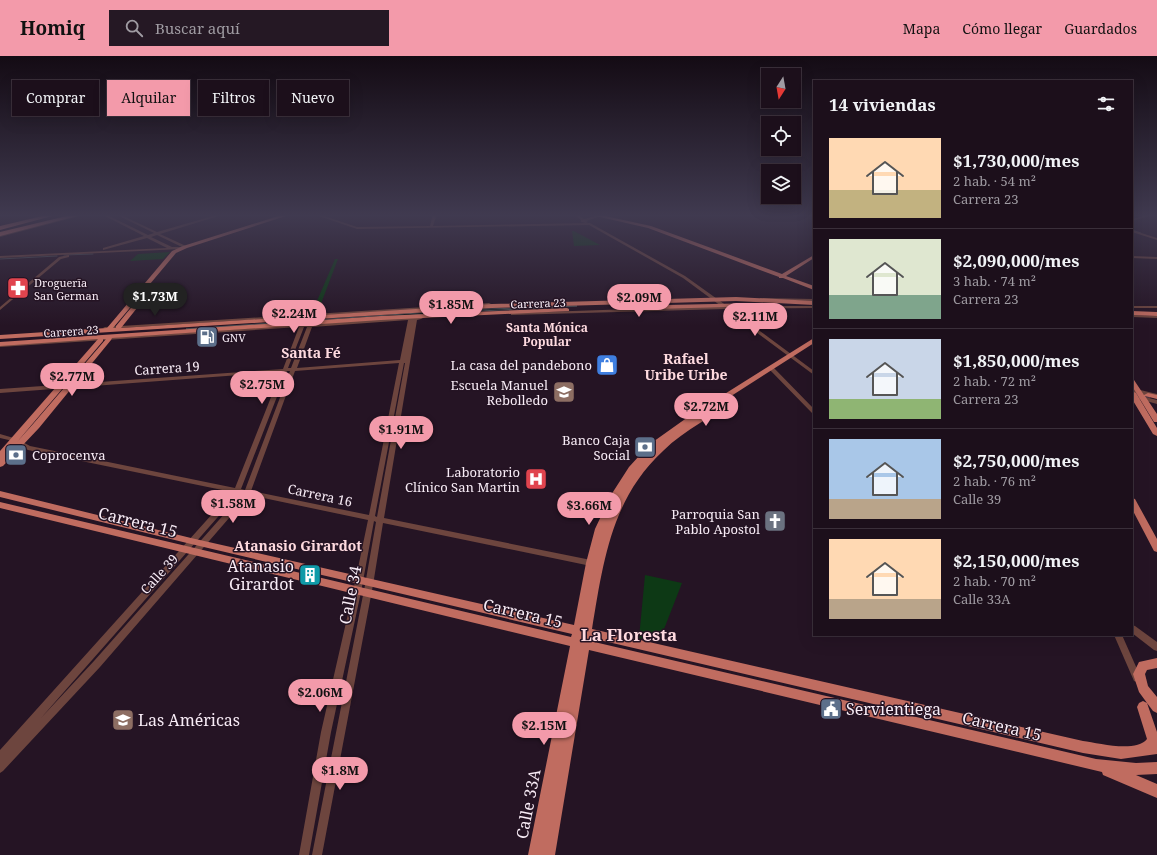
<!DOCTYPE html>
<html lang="es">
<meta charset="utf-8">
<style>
body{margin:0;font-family:"Noto Serif",serif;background:#251824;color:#f1f3f6;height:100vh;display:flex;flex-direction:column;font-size:15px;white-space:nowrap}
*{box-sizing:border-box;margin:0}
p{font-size:13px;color:#a09ca3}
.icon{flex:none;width:22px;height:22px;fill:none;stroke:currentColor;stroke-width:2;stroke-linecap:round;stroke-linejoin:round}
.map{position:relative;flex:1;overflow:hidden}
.panel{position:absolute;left:813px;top:24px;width:320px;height:556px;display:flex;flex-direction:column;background:#1c0f1b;border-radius:0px;box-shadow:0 4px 16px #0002,0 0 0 1px #3a2f3a}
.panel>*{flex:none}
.hud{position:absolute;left:12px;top:24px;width:380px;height:36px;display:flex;gap:8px}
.needle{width:26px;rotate:191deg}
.tools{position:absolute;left:761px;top:12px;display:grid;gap:8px}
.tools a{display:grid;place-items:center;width:40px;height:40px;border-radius:0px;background:#1c0f1b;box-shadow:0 4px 16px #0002,0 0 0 1px #3a2f3a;font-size:20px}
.price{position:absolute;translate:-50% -34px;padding:0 9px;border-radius:14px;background:#f39aaa;color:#111;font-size:13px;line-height:26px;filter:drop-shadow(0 1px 2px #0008)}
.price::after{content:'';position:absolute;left:50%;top:24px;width:12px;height:9px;margin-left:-6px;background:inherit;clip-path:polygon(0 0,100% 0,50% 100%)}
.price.selected{background:#222;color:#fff}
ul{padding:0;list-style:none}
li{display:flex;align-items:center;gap:12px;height:100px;padding:0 16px}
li+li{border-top:1px solid #3a2f3a}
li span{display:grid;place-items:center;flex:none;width:112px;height:80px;border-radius:0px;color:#555}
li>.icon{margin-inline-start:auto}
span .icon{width:48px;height:48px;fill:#fffc;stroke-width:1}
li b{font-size:17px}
h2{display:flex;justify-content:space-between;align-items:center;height:48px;padding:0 16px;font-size:17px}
.tag{padding:0 14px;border-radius:0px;background:#1c0f1b;box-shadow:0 4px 16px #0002,0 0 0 1px #3a2f3a;font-size:14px;line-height:36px}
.tag.selected{background:#f39aaa;color:#111}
header{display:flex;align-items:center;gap:24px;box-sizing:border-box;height:56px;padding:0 20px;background:#f39aaa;color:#111}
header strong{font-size:19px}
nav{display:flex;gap:22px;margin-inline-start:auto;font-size:14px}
.search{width:280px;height:36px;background:#251824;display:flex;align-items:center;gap:10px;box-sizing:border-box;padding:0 14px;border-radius:0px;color:#a09ca3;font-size:15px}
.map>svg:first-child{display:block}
.green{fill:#0d3915}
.water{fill:#00090b;stroke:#4a4d52}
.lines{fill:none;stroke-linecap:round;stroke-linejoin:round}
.stream{stroke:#4a4d52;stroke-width:1}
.major-tunnel{stroke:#453444;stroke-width:8;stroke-dasharray:8 4;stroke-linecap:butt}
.minor{fill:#6d453e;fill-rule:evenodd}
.major{fill:#c06c60;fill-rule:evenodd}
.highway{fill:#e07b6d;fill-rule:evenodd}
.labels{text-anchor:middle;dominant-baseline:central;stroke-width:3;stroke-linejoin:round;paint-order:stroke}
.far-poi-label{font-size:11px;fill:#f8ecf6;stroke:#251424;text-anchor:start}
.far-street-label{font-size:11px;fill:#f8ecf6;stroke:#251424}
.far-neighbourhood-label{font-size:12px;font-weight:bold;fill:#fedadf;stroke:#251424}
.poi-label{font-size:13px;fill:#f8ecf6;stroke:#251424;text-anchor:end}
.street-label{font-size:13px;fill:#f8ecf6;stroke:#251424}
.neighbourhood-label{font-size:14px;font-weight:bold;fill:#fedadf;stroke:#251424}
.near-street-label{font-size:16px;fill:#f8ecf6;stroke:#251424}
.near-poi-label{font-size:16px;fill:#f8ecf6;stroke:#251424;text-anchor:start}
.near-neighbourhood-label{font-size:17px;font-weight:bold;fill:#fedadf;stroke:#251424}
</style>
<header>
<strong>Homiq</strong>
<div class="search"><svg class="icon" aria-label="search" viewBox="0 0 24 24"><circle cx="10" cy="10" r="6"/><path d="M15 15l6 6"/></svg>Buscar aquí</div>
<nav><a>Mapa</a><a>Cómo llegar</a><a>Guardados</a></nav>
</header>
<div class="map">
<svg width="1157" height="799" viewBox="0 0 1157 799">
<rect width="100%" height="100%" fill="#251424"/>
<path class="green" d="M572 175H574L600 189 574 190Z
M170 196 163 203 130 205 138 198Z
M335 203H338L317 258 311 259Z
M645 519 682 527 659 586 639 582Z"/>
<path class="water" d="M577 250 461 256 186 273 461 254Z"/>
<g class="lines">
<path class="stream" d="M1132 174 1141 177
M64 199 93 198
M0 203 57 200"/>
<path class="major-tunnel" d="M1132 337 1150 342"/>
<path class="minor" d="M81 158H87L0 181V179Z
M101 158H105L148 179 154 177 115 158H119L157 176 220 158H225L160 178 186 190V192H184L157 179 151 181 172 191H181V193H180L0 202V200L167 192 147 182 103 194V192L144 180Z
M313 158H318L357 171 430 170 433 158H437L433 170 590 167 685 220 727 250H814V252L730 253 814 315V319L725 253 511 259V258L513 257 721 250 683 222 589 169 357 173Z
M573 158H577L584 163 602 158H607L586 165 588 166 586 167 581 166V164Z
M1150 158H1156L1132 165V163Z
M1132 174 1157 182V184L1132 176Z
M68 199H69V201L61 203 0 254V251L59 201Z
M1132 200 1157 201V203L1132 202Z
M760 242 814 243V245L761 244H760Z
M489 247 491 248V249L105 273 103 272 105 271Z
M1132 250H1157V252H1132Z
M413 259H417V261H421L423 262 421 263 417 264 384 462 591 504 594 505 595 507 594 509 591 510 383 467 373 529 322 799H312L365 529 376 466 374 465 361 536 331 676 309 799H299L321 676 353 536 368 464 249 439 100 611 3 715 0 717V694L232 436 28 394 13 385 0 382V378L17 383 30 390 235 432 281 316 0 337V333L283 313 299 271 0 291V289L413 261ZM408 264 400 304 297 312 312 271ZM304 271H307L291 312H288ZM399 307 369 459 251 435 295 315ZM404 307H405L377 461 375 460ZM287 315H290L245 434 241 433ZM239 437 242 438 94 605 41 662Z
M1132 259 1157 260V262L1132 261Z
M771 310 773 311 814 353V358L812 357 769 313V311Z
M1132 332 1157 338V342L1132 336Z
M1141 340 1157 344V348L1139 343 1138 342Z
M1132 569 1135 570 1157 586V595L1154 594 1132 577Z
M1114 579H1122L1141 622 1140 625 1137 626 1134 625Z"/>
<path class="major" d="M285 158H292L187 192 176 197 113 272H116V270L144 236 146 235 149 237 121 272 492 248 736 241 814 245V249L736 245 492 252 0 283V279L107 272 172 195 183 190Z
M587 158H596L651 170 782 218 814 199V202L786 220 814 230V234L783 222H779V221L648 172Z
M759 247 762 249 761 250 621 254 618 252 621 250Z
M567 252 569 253V255L381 264 112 282 111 284 39 372 3 410 0 411V395L98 283 0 290V286L381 260ZM103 283H106L33 368 17 386 103 285Z
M1132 255 1157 256V260L1132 259Z
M814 282V287L714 351H719L720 353C714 359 706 363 700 367 687 375 674 384 663 395 611 443 603 507 592 573L1083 685C1098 687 1136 697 1147 683L1137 651 1139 647 1143 645 1147 647 1139 636 1133 618 1139 606 1157 602V612L1147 614 1145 618 1148 630 1157 641V657L1153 655 1147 647 1157 676V698L1121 703 1083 697 591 582 590 585 1096 703 1136 707 1157 706V718L1136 719 1157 728V742L1103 719 1102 716 589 594 555 799H528L570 590 0 452V446L571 581 572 578 191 488 0 441V435L191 482 574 569 586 507 595 473 611 439 629 411 650 388 688 361Z
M1132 323 1134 324 1144 339 1148 337 1157 339V343L1145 340 1157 358V366H1154L1132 330Z
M1132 335 1136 337 1157 372V380L1153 378 1132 343Z
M1132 442 1135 443 1157 483V496L1154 495 1132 453Z"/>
<path class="highway" d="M51 158 56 159 0 174V170Z
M75 158H84L0 180V176Z"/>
</g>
<linearGradient id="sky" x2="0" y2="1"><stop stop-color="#140b14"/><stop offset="0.59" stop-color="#403a50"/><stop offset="1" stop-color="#403a50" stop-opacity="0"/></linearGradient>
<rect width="1157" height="270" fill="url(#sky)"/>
<defs>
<g id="pharmacy-square" transform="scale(1.15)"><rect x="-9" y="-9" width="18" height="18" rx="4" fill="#e0444e" stroke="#251424"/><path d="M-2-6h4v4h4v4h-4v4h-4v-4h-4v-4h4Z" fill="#fff"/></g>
<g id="fuel-square" transform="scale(1.15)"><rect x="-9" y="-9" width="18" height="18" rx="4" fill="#5c6f8a" stroke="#251424"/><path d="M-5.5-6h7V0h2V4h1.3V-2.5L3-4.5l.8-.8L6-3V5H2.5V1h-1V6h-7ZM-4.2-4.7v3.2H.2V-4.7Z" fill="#fff"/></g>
<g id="shop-square" transform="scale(1.15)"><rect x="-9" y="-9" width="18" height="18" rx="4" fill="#3f7fe0" stroke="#251424"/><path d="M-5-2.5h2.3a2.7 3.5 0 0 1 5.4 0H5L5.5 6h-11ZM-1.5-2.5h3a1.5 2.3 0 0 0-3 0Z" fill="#fff"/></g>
<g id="school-square" transform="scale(1.15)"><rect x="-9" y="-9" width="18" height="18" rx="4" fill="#8d6e63" stroke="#251424"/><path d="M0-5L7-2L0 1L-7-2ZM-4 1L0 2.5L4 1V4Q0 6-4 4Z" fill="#fff"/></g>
<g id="bank-square" transform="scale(1.15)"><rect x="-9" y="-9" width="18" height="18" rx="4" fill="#5c6f8a" stroke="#251424"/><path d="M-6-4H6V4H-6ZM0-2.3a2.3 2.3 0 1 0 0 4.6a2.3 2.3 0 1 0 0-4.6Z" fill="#fff"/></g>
<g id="hospital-square" transform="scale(1.15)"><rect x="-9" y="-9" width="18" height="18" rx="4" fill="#e0444e" stroke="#251424"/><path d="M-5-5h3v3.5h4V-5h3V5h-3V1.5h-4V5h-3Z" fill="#fff"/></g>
<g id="church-square" transform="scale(1.15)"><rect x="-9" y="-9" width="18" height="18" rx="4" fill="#6b7280" stroke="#251424"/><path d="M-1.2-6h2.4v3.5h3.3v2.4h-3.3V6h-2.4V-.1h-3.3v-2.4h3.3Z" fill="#fff"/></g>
<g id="building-square" transform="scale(1.15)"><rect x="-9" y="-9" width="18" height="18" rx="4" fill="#0f9aa8" stroke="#251424"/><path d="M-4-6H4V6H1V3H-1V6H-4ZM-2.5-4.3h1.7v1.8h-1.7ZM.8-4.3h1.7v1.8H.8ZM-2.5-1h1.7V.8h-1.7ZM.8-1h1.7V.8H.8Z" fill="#fff"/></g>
<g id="civic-square" transform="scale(1.15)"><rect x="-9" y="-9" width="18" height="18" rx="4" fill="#5c6f8a" stroke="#251424"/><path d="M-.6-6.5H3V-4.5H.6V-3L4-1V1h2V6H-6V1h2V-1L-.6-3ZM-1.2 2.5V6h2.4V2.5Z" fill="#fff"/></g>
</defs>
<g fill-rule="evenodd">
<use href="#pharmacy-square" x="18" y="232"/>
<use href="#fuel-square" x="207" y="281"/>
<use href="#shop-square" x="607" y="309"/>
<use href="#school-square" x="564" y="336"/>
<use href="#bank-square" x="645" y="391"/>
<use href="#bank-square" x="16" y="399"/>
<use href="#hospital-square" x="536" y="423"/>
<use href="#church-square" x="775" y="465"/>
<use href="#building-square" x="310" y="519"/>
<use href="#civic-square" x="831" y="653"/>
<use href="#school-square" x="123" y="664"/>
</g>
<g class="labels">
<g class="far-poi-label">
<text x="34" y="226">Droguerīa<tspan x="34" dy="13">San German</tspan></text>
<text x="222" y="281">GNV</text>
</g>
<g class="far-street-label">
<text transform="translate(538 247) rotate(-2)">Carrera 23</text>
<text transform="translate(71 275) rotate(-4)">Carrera 23</text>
</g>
<g class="far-neighbourhood-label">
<text x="547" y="271">Santa Mónica<tspan x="547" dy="14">Popular</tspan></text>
</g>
<g class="poi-label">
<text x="592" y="309">La casa del pandebono</text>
<text x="548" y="329">Escuela Manuel<tspan x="548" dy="15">Rebolledo</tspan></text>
<text x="630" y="384">Banco Caja<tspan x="630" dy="15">Social</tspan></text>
<text x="32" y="399" text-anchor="start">Coprocenva</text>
<text x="520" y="416">Laboratorio<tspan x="520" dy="15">Clínico San Martin</tspan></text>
<text x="760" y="458">Parroquia San<tspan x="760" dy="15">Pablo Apostol</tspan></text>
</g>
<g class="street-label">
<text transform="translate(167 312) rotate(-4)">Carrera 19</text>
<text transform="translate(320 439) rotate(12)">Carrera 16</text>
<text transform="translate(159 518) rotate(-48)">Calle 39</text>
</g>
<g class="neighbourhood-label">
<text x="311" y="296">Santa Fé</text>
<text x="686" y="302">Rafael<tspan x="686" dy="16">Uribe Uribe</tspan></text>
<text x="298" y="489">Atanasio Girardot</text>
</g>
<g class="near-street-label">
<text transform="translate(138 466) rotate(14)">Carrera 15</text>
<text transform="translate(350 539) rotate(-79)">Calle 34</text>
<text transform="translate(523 557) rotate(13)">Carrera 15</text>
<text transform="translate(1002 670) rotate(13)">Carrera 15</text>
<text transform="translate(528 748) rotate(-79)">Calle 33A</text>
</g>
<g class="near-poi-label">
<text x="294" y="510" text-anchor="end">Atanasio<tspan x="294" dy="18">Girardot</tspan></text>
<text x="846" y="653">Servientiega</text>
<text x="138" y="664">Las Américas</text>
</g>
<g class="near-neighbourhood-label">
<text x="629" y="578">La Floresta</text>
</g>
</g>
</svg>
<div class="tools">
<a><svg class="needle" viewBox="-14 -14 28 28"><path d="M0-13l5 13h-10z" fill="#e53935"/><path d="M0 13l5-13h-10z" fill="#a09ca3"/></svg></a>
<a><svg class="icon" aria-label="locate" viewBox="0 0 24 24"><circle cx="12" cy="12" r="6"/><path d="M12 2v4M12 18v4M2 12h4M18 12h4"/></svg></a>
<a><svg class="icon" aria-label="layers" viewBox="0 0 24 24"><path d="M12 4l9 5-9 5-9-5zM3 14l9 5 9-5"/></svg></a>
</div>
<b class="price selected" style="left:155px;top:261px">$1.73M</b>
<b class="price" style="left:639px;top:262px">$2.09M</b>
<b class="price" style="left:451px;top:269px">$1.85M</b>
<b class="price" style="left:294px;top:278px">$2.24M</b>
<b class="price" style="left:755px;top:281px">$2.11M</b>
<b class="price" style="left:72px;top:341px">$2.77M</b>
<b class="price" style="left:262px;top:349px">$2.75M</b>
<b class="price" style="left:706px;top:371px">$2.72M</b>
<b class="price" style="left:401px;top:394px">$1.91M</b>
<b class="price" style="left:233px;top:468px">$1.58M</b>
<b class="price" style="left:589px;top:470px">$3.66M</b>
<b class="price" style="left:320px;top:657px">$2.06M</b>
<b class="price" style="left:544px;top:690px">$2.15M</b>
<b class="price" style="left:340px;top:735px">$1.8M</b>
<div class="hud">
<a class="tag">Comprar</a>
<a class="tag selected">Alquilar</a>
<a class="tag">Filtros</a>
<a class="tag">Nuevo</a>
</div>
<section class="panel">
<h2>14 viviendas<svg class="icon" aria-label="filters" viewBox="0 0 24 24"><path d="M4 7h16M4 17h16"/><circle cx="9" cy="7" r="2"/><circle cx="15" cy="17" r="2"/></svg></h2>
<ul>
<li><span style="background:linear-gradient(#ffd9b3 65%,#c2b280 0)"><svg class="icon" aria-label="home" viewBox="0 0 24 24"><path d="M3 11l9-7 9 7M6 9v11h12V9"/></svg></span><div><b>$1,730,000/mes</b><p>2 hab. · 54 m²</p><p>Carrera 23</p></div></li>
<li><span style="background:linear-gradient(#dfe7d0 70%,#7fa58c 0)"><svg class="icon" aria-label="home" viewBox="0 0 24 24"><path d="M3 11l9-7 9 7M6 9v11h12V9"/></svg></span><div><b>$2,090,000/mes</b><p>3 hab. · 74 m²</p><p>Carrera 23</p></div></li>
<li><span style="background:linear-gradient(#c9d6e8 75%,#8fb573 0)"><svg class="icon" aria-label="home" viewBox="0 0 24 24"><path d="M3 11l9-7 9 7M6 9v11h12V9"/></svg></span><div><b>$1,850,000/mes</b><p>2 hab. · 72 m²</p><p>Carrera 23</p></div></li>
<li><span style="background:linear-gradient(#a9c7e8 75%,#b9a48a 0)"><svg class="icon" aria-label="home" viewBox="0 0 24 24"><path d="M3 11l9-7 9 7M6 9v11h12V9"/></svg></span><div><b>$2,750,000/mes</b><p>2 hab. · 76 m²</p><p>Calle 39</p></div></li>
<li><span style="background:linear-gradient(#ffd9b3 75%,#b9a48a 0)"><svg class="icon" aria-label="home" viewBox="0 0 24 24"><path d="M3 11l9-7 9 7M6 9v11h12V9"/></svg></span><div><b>$2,150,000/mes</b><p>2 hab. · 70 m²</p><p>Calle 33A</p></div></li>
</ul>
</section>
</div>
